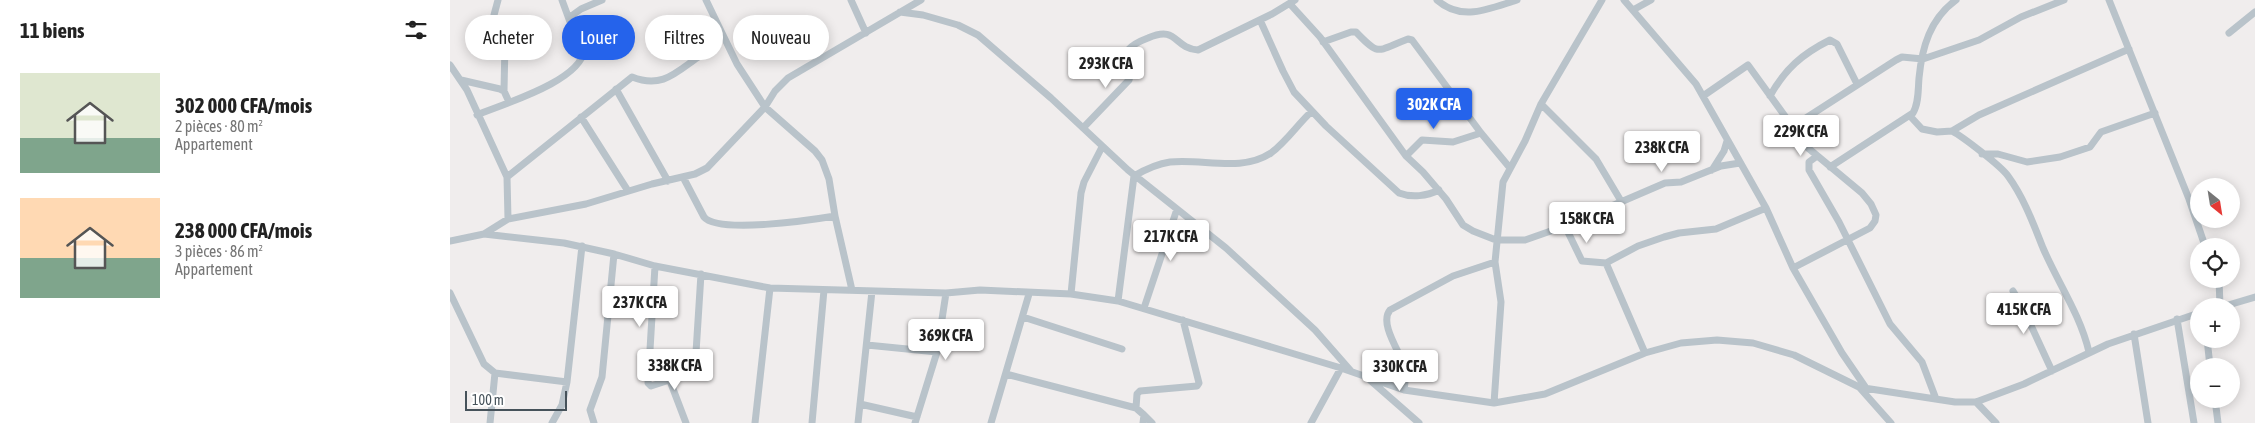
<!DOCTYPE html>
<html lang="fr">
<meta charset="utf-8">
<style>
body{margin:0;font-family:"Asap Condensed",sans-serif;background:#f6f6f6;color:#222;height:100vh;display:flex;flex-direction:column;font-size:19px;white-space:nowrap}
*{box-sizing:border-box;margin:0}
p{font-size:16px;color:#767676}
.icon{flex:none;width:28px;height:28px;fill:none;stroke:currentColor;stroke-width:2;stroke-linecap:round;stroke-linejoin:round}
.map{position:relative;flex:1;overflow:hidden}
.side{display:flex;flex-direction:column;background:#fff;width:450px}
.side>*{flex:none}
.hud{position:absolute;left:15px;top:15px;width:475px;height:45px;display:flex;gap:10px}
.needle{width:32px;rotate:150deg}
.fabs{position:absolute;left:1740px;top:178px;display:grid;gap:10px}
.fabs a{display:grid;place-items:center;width:50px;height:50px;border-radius:50%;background:#fff;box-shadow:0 2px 12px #0003;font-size:25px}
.scale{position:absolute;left:15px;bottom:12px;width:102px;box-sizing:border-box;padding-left:5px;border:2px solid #46525a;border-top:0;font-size:14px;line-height:18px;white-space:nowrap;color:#46525a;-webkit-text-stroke:4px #fff;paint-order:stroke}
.price{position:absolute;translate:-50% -42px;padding:0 11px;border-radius:5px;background:#fff;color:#222;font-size:16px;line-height:32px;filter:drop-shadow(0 1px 2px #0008)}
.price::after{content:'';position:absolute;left:50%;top:30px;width:15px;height:11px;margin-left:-8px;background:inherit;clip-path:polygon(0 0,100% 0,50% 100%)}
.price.current{background:#2563eb;color:#fff}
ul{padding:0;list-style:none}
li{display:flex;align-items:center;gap:15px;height:125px;padding:0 20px}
li span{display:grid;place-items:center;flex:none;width:140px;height:100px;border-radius:0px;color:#555}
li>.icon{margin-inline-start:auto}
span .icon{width:60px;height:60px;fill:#fffc;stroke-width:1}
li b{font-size:21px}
h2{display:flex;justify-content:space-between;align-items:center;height:60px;padding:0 20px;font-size:21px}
.chip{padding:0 18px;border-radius:22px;background:#fff;box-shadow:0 2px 12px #0003;font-size:18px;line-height:45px}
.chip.current{background:#2563eb;color:#fff}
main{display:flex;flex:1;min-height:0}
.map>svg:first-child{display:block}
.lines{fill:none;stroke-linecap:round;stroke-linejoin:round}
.minor{stroke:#b9c3ca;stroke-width:7}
</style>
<main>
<section class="side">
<h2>11 biens<svg class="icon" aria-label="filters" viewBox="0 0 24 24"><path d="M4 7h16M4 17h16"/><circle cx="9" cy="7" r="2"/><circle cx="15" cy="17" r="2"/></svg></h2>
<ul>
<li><span style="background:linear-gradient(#dfe7d0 65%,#7fa58c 0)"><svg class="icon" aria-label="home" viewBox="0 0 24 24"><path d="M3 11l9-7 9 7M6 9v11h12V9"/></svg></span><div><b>302 000 CFA/mois</b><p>2 pièces · 80 m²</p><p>Appartement</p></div></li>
<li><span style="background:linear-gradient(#ffd9b3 60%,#7fa58c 0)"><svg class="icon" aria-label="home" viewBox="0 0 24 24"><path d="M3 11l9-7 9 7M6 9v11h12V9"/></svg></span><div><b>238 000 CFA/mois</b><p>3 pièces · 86 m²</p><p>Appartement</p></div></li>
</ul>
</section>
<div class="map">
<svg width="1805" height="423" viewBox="0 0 1805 423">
<rect width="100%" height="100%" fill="#f0eded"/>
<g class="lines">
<path class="minor" d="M48 0 44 15 55 42 54 91
M256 0 287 64 315 107 365 151 372 160 379 179 385 216 402 290
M401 0 416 33
M987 0C1012 22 1038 9 1067 0
M1174 0 1246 84 1316 208 1343 268 1392 353 1416 388
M1659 0 1739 199 1755 246
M840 4 870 37 956 156 973 172 996 199 1013 225 1023 231 1046 240H1075L1115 226 1215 183 1231 182 1271 166 1290 163
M1183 10 1201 0
M450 12 473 15 508 25 528 35 601 98 678 170 776 248 865 330 901 371
M120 17 131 9 152 0
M810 20 833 71 844 92 876 126 949 193C962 198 977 196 989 190
M1779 33 1805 12
M873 42 901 32H906C930 57 926 51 958 39L962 40 1031 133 1060 168
M0 65 17 90 57 177 58 219
M11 80 50 89 54 91 59 102
M166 89 218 181
M1253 96 1298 65 1358 148 1412 193 1421 204 1426 215 1425 221 1420 228 1343 268
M1320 96C1335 69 1352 54 1380 40L1387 44 1407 84
M1091 104 1146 159 1171 201
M27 115C53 104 131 81 134 50L123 30 112 0
M1460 116 1472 129 1487 132 1502 131 1529 115 1679 49
M131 117 178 191
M1342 127 1446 60 1452 57 1473 59 1529 40 1571 17 1614 0
M633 128 679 80 680 75 678 50C683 44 690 41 698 38 728 25 723 48 748 50L822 14 845 0
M1502 131C1513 137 1551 166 1558 176 1574 198 1583 223 1593 248 1608 283 1630 314 1639 352
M1532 154H1548L1577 162 1610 157 1640 147 1651 132 1705 113
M956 156 972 140 1003 142 1031 133
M1367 156 1359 162V170L1389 222 1440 324 1472 362 1486 399
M1380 167 1463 113C1469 103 1468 89 1469 78 1472 47 1480 19 1506 0
M1262 170 1274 151 1277 141
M57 177 182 77C213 89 226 72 251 55
M233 177 254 217C268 234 361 220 385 216
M1115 226 1132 261 1156 263
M34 234 58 219 136 204 202 184 245 174 257 168 315 107 325 91 338 78 471 0
M0 241 34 234 114 243 164 254 205 266 320 288 496 293 530 290 621 294 668 301 891 368 954 390 1044 403 1095 394 1195 353 1231 343 1267 340 1303 343 1344 355 1409 387 1441 423
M205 266 198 383 201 386 241 373 245 368 251 274
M1769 279 1770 306
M1563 291 1572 306 1602 371
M0 293 34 364 45 373 117 382
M621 294 631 193 634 182 652 147
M668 301 684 176C696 169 706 164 720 162 752 158 791 173 821 153 836 142 848 124 861 112
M1775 306 1805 297
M694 308 727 209
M573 317 672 349
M1727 319 1744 423
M1684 334 1698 423
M1757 339 1760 366
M417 345 487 352
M1195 353 1156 263 1188 246 1214 237 1229 233 1266 229 1316 208
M556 374 686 408 694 415 693 423
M920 380 969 423
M220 381 236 423
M1414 388 1505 402H1526L1574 384 1658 344 1749 313
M954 390C955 382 957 373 954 365 949 351 929 323 940 310L1003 276 1045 262
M1765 399 1768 423
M1526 402 1546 423
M1044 403 1051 302 1045 262 1053 182 1075 141 1091 104 1152 0
M410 404 467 417
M686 408 687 394 690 391 747 386 749 383 733 320
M694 415 702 423
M40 423 45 373
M102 423 112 405 117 382 132 246
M144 423 140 410 152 377 164 254
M305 423 320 288
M362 423 374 290
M408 423 422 291
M465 423 487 352 496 293
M541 423 579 294
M861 423 891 368"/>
</g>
</svg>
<div class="fabs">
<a><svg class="needle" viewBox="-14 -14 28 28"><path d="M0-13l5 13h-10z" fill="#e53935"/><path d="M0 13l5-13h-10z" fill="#767676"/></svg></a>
<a><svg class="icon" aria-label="locate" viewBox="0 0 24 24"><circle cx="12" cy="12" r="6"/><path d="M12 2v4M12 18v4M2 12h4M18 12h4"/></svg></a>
<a>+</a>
<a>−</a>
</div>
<div class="scale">100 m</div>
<b class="price" style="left:656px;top:89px">293K CFA</b>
<b class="price current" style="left:984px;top:130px">302K CFA</b>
<b class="price" style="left:1351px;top:157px">229K CFA</b>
<b class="price" style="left:1212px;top:173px">238K CFA</b>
<b class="price" style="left:1137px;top:244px">158K CFA</b>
<b class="price" style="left:721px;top:262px">217K CFA</b>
<b class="price" style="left:190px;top:328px">237K CFA</b>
<b class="price" style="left:1574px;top:335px">415K CFA</b>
<b class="price" style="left:496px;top:361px">369K CFA</b>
<b class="price" style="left:225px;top:391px">338K CFA</b>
<b class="price" style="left:950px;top:392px">330K CFA</b>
<div class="hud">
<a class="chip">Acheter</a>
<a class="chip current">Louer</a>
<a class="chip">Filtres</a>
<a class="chip">Nouveau</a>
</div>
</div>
</main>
